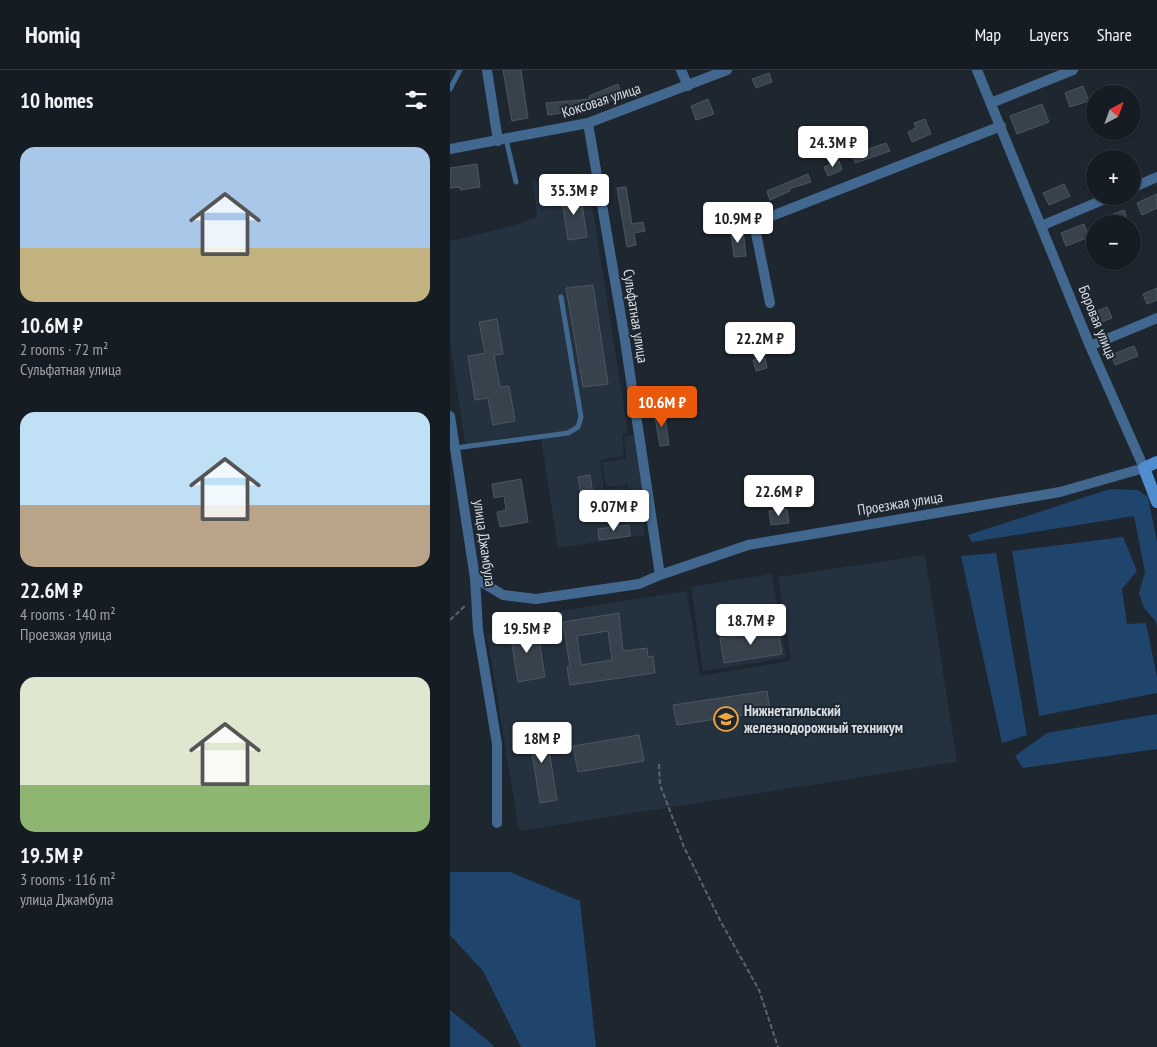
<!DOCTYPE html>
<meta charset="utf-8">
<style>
body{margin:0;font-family:"PT Sans Narrow",sans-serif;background:#232930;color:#f1f3f6;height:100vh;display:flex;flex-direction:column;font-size:19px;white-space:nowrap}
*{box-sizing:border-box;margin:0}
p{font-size:16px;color:#9ea1a6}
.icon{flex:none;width:28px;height:28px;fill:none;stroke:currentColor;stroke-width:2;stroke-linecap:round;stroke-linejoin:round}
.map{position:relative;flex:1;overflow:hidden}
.details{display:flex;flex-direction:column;background:#161c23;width:450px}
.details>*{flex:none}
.needle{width:32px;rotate:41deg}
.controls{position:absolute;left:636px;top:15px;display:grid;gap:10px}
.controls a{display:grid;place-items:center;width:55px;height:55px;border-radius:50%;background:#161c23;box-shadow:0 1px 4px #0004,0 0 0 1px #353a41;font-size:25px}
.price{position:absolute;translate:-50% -42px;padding:0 11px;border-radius:5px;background:#fff;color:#222;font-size:16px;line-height:32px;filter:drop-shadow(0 1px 2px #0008)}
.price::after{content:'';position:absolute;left:50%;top:30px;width:15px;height:11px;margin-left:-8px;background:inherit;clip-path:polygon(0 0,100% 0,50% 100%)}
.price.active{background:#ea580c;color:#fff}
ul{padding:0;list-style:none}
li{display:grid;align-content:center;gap:10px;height:265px;padding:0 20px}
li span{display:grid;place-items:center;height:155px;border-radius:15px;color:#555}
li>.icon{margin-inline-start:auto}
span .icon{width:90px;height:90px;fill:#fffc;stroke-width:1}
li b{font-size:21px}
h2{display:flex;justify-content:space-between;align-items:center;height:60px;padding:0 20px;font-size:21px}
header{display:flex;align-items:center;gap:30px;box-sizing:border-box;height:70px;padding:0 25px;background:#161c23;border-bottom:1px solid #353a41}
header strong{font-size:24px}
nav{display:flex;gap:28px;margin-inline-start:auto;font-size:18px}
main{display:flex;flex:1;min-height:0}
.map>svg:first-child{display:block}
.built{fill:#24313e}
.green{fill:#1f456c}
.building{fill:#38424c;stroke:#4d5660;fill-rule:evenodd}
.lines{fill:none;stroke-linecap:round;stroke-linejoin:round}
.path{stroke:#5d646c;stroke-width:2;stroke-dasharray:5 2.5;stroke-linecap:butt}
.lane{stroke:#426890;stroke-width:5}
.street{stroke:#426890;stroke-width:10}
.secondary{stroke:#4f8dce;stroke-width:12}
.labels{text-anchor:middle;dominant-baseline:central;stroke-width:4;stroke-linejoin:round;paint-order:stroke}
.street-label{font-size:15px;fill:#d7dde3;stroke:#1e262f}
.poi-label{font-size:15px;font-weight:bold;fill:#d7dde3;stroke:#1e262f;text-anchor:start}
</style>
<header>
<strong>Homiq</strong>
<nav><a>Map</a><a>Layers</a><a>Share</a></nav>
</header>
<main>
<section class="details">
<h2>10 homes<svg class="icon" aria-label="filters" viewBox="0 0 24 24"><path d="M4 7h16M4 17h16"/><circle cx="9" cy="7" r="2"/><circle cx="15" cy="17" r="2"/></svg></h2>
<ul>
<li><span style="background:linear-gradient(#a9c7e8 65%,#c2b280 0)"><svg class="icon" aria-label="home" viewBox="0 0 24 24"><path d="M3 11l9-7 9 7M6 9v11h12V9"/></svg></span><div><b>10.6M ₽</b><p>2 rooms · 72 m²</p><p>Сульфатная улица</p></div></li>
<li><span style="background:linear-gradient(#bfe0f5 60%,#b9a48a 0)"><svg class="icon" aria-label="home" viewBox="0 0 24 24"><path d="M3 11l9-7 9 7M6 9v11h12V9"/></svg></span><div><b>22.6M ₽</b><p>4 rooms · 140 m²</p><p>Проезжая улица</p></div></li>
<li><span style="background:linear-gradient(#dfe7d0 70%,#8fb573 0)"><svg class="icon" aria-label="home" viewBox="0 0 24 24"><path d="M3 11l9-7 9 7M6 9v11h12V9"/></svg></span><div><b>19.5M ₽</b><p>3 rooms · 116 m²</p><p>улица Джамбула</p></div></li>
</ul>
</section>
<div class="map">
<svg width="707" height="977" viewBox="0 0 707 977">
<rect width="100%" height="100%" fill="#1e262f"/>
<path class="built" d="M137 102 178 363 172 364 174 386 150 390 154 419 176 417 177 425 190 424 195 465 108 478 91 369 16 379 0 273V171L62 156 87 147 83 112Z
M184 365 193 422 178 423V415L156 417 152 392 176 389 174 366Z
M475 485 507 692 69 761 37 564 42 563 41 552 237 521 250 606 341 591 328 507Z
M322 504 336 588 253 601 241 517Z"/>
<path class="green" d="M660 419 688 420 698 427 707 472V557L706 552 694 538 689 523 695 502 684 446 522 472 518 465Z
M673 467 687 501 672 519 677 554 696 553 707 607V623L589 646 562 481Z
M546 483 577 665 552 673 511 486Z
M707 644V679L573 698 565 686 597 663Z
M0 802H60L130 831 146 977H71L33 901 0 865Z
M0 940 43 975V977H0Z"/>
<path class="building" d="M53 0H71L78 48 62 51Z
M319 3 322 12 306 18 302 9Z
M168 14 172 26 139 39 98 45 96 33 140 29 139 26Z
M633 16 639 31 620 37 615 23Z
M258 29 264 44 246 50 241 36Z
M592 34 599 52 567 64 560 46Z
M475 49 481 64 462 72 458 62 466 58 464 53Z
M436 73 440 81 405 93 402 85Z
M389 91 392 100 378 106 374 97Z
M27 94 30 117 10 120V117L0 118V98Z
M358 104 361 112 339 119 340 121 320 130 317 121Z
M614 114 620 126 599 135 593 123Z
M176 117 182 154 193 152 195 161 184 163 186 175 177 177 167 118Z
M130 121 137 167 118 170 111 124Z
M707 124V138L692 145 687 133Z
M674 140 678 152 666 154 663 144Z
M634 154 639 167 616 176 611 163Z
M293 160 296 186 284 187 281 161Z
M143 215 158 314 133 317 116 218Z
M707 218V230L697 234 693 224Z
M657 237 662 248 647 254 642 243Z
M47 249 53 284 44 285 50 317 59 316 65 351 43 355 38 328 25 330 18 286 35 283 29 252Z
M684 276 688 286 665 295 661 285Z
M315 288 317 298 306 301 303 290Z
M214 340 219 375 210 376 204 342Z
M140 405 145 437 133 439 128 407Z
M71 409 78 452 50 457 47 442 56 440 54 426 44 428 42 414Z
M318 410 319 424H310L308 411Z
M337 439 339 453 321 455 319 441Z
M179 455 180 466 149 470 148 459Z
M169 543 173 581 197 578 198 587 203 586 205 603 120 615 117 597H120L113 552ZM158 561 162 590 131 595 127 566Z
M87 557 95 607 68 612 60 562Z
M328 559 332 584 274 593 270 568Z
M317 621 320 641 227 655 223 635Z
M95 655 107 730 90 733 78 658Z
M189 665 194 691 128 702 123 676Z"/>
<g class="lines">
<path class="path" d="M0 550 16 535
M209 694 210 715 234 777 271 852 309 920 328 977"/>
<path class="lane" d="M0 19 10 0
M56 69 66 112
M5 378 118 363 128 357 131 347 111 227"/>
<path class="street" d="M37 0 48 71
M231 0 238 16
M541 33 623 0
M138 53 174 264 210 505
M0 79 138 53 277 0
M682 118 707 107
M591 156 662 126
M320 233 304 153 551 56
M640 276 707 248
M0 346 25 508 28 560 47 674V753
M25 508 53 525 86 529 189 514 210 505 298 475 610 422 694 398 640 276 527 0"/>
<path class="secondary" d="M707 392 694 398 707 432"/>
</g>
<defs>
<g id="university-ring" transform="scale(1.25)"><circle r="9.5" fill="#1e262f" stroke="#f0a63f" stroke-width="1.5"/><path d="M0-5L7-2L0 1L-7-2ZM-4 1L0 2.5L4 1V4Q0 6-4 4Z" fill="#f0a63f"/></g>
</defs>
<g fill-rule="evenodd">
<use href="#university-ring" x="276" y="649"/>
</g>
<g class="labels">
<g class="street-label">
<text transform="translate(151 30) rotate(-18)">Коксовая улица</text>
<text transform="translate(186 246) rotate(81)">Сульфатная улица</text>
<text transform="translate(648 252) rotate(68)">Боровая улица</text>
<text transform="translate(450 433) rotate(-9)">Проезжая улица</text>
<text transform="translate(35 473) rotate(82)">улица Джамбула</text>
</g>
<g class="poi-label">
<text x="294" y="640">Нижнетагильский<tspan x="294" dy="17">железнодорожный техникум</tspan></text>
</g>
</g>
</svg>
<div class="controls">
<a><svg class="needle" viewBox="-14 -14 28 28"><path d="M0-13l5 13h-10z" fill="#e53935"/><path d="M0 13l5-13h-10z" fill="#9ea1a6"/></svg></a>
<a>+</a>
<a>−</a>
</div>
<b class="price" style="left:383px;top:98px">24.3M ₽</b>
<b class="price" style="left:124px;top:146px">35.3M ₽</b>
<b class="price" style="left:288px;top:174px">10.9M ₽</b>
<b class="price" style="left:310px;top:294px">22.2M ₽</b>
<b class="price active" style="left:212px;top:358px">10.6M ₽</b>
<b class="price" style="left:329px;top:447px">22.6M ₽</b>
<b class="price" style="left:164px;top:462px">9.07M ₽</b>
<b class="price" style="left:301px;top:576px">18.7M ₽</b>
<b class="price" style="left:77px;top:584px">19.5M ₽</b>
<b class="price" style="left:92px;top:694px">18M ₽</b>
</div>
</main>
